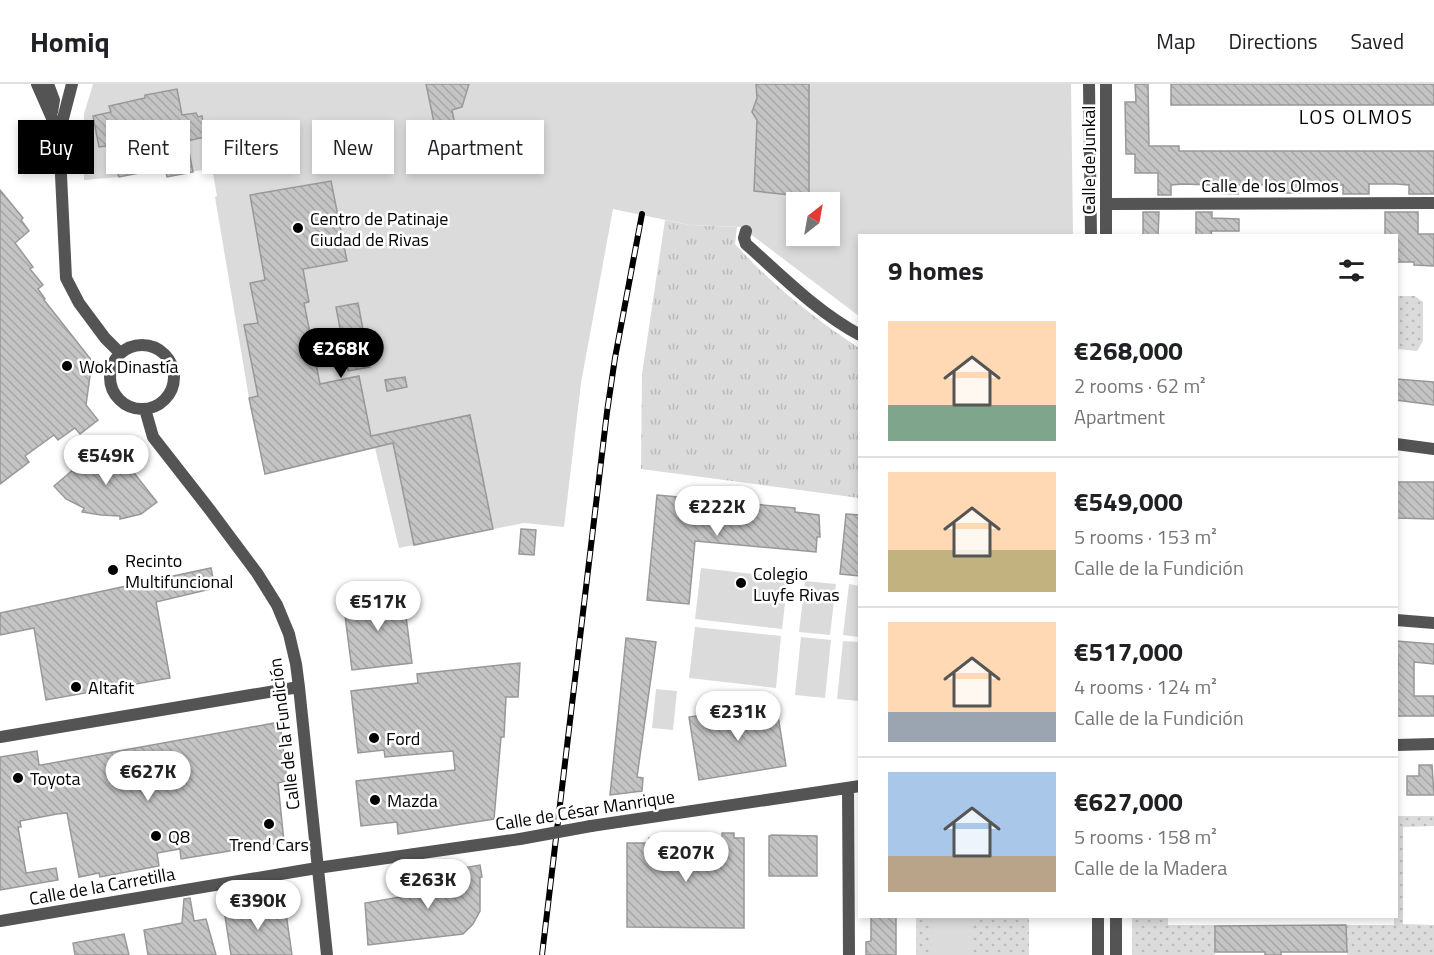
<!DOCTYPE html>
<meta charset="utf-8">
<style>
body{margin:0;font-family:"Titillium Web",sans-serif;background:#f6f6f6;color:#202124;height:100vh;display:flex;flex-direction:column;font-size:22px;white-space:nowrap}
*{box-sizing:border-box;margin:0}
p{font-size:20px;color:#757577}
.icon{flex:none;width:33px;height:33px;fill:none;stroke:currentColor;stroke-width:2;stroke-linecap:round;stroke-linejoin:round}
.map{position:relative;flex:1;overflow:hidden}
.details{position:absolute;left:858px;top:150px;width:540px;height:684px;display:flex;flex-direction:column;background:#fff;border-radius:0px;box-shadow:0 3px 9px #0003}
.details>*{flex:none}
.banner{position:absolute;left:18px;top:36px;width:570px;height:54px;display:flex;gap:12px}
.needle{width:39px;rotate:31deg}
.buttons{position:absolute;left:786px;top:108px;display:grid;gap:12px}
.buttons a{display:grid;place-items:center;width:54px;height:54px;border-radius:0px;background:#fff;box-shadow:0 3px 9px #0003;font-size:30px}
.price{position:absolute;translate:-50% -51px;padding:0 14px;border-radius:21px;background:#fff;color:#222;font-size:20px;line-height:39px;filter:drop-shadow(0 2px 3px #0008)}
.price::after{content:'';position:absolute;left:50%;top:36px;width:18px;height:14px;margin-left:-9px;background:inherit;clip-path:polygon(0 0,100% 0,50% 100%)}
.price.current{background:#000;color:#fff}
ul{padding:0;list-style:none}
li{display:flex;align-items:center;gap:18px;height:150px;padding:0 30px}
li+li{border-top:2px solid #e0e0e0}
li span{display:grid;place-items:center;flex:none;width:168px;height:120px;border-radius:0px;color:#555}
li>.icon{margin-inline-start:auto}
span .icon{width:72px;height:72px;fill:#fffc;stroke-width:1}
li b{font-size:26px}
h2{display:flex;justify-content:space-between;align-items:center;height:72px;padding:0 30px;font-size:26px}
.pill{padding:0 21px;border-radius:0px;background:#fff;box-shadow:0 3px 9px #0003;font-size:21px;line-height:54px}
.pill.current{background:#000;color:#fff}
header{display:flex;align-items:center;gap:36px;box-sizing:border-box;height:84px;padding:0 30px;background:#fff;border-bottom:2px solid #e0e0e0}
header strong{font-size:28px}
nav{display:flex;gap:33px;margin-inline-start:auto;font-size:21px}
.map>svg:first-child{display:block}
.grass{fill:url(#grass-tufts)}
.park{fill:url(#park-dots)}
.pitch{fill:#dbdbdb;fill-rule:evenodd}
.building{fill:url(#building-back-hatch);stroke:#989898;stroke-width:1.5}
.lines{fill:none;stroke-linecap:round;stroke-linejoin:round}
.minor{stroke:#545454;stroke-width:12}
.tertiary{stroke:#545454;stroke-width:12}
.rail-casing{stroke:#000;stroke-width:6}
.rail{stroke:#fff;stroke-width:4;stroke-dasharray:11;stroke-linecap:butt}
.tertiary-bridge{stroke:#545454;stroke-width:12}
.poi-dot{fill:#000;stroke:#fff;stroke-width:2}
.labels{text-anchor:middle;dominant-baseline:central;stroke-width:5;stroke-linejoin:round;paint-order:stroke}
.street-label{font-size:18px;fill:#000;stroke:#fff}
.poi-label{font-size:18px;fill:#000;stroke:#fff;text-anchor:start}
.neighbourhood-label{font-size:20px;letter-spacing:1.5px;fill:#000;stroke:#fff}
</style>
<header>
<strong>Homiq</strong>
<nav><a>Map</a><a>Directions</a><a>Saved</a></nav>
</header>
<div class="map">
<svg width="1434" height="871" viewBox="0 0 1434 871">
<defs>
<pattern id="grass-tufts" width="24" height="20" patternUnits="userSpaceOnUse" patternTransform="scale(1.5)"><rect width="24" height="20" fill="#dbdbdb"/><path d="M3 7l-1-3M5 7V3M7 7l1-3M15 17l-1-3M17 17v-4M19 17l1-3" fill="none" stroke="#bababa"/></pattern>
<pattern id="park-dots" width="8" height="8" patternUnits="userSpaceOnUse" patternTransform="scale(1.5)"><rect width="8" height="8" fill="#dbdbdb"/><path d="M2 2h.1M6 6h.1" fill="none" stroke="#bababa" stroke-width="1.8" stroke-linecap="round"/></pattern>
<pattern id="building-back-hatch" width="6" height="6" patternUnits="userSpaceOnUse" patternTransform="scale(1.5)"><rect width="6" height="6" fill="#c4c4c4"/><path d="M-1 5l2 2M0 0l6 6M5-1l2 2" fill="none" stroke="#a7a7a7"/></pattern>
</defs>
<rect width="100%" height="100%" fill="#fff"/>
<path class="grass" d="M665 136 690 141 737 143 735 160C771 200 815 235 859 264V414L641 385 642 290Z"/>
<path class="park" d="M1397 212H1415L1423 218V257L1417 267 1397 265Z
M1397 732H1434V742L1403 743V840L1434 841V871H1347V841H1394V833L1396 832Z
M916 833H1029V871H916Z
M1132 833H1168V841H1215V871H1132Z"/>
<path class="pitch" d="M93 0H1071L1073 151 860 152 859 232 741 143 690 141 613 125 581 299 564 443 524 439 399 464 375 364 265 390 249 314 216 119 215 113 217 112 212 84 167 93 165 84 119 93 84 96V30ZM796 118H830V152H796Z
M701 484 788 494 782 545 695 535Z
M805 497 836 500 830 551 799 548Z
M849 500 859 502V553L843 551Z
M695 543 781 552 776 604 689 594Z
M801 553 831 556 825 614 795 611Z
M843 557 859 558V617L837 615Z
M656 605 677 607 673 646 652 644Z
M932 833H971V871H932Z"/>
<path class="building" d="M426 0H469L462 23 452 26 455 41H452L453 50 442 77Z
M756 0H809V118H790V111L754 107 757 36 752 28 757 14Z
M1135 0H1148L1149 62H1179V67H1434V110H1409V101L1396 100H1369V110H1343V101L1304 100V109H1277V101H1238V110L1211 109V101L1183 100 1171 101V111H1158V89H1135V70H1126L1125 18H1136Z
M1171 0H1434V21H1171Z
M177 5 182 31 196 29 198 33 202 32 205 53 187 57 193 88 167 93 165 84 119 93 106 62 99 63 93 32 111 28 109 22 145 14V11Z
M331 97 347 177 303 185 309 218 304 219 320 300 359 292 371 352 470 331 493 445 414 461 393 359 265 390 249 314 258 312 244 241 258 239 250 199 265 196 250 111Z
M0 106 23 134 21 136 29 147 15 159 33 183 30 185 43 201 38 205 45 215 44 216 92 277 86 321 98 336 80 350 75 344 58 356 54 351 25 372 29 378 0 400Z
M1143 128H1159L1158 152H1143Z
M1196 128H1212V134L1239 135V147H1211L1212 152H1196Z
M1385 128H1418V150H1434V182L1414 181V178H1396V152H1385Z
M358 219 370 283 348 287 336 223Z
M405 293 407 303 387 307 385 296Z
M1396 295 1434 298V321L1396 316Z
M108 356 157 418 141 430 120 435V432L101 431 82 428 84 424 66 415 54 402Z
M1396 398H1434V435L1396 434Z
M657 411 795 424V428L819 431 820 453H817L816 468 695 457 689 520 647 516Z
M846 430 860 431V492L840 490Z
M521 445 536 446 534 471 519 470Z
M211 484 215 504 156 518 170 594 46 616 34 544 0 551V529Z
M403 509 412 579 352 586 343 516Z
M626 554 656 558 637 693 643 694 642 707 610 711Z
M1396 557 1434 560V580L1414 578V612H1434V632H1396L1398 577Z
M520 579 518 613H506L504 653H501L494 735 398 750 397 738 361 742 356 697 455 686 453 667 385 673 384 666 358 669 351 607 418 599 417 590Z
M776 619 786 682 699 696 689 633Z
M280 638 287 697 278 699 284 758 181 775 180 765 157 769 159 782 100 793 99 789 79 793 67 729 57 730 20 737 21 743H18L26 789 56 784 58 796 0 806V673L37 667 39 681H41Z
M1419 681H1432L1434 711H1407V692H1419Z
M722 749H734V754H744V844L627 843V759H649V754L722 753Z
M772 751 817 752V792H769V752Z
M480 781 482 793H480V827L473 840 463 850 368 861 365 819 435 807 433 789Z
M190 814 194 837 206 835 216 871H148L144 846 182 839 184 815Z
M244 815 247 828 285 822 292 871H231L225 832 235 830 233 817Z
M871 832H896V871H866V858L871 857Z
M1346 841 1347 868H1281V871H1265V868H1215V842Z
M124 850 129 871H75L73 859Z"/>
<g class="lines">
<path class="minor" d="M37 0 59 50
M48 0 54 16 52 28
M72 0 59 50 66 194 79 219 105 254 120 269
M1089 0 1091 152
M1106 0V152
M1107 120 1434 119
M746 147 744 154 746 160C782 192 817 228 860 251
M110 293a32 32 0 1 1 64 0a32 32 0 1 1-64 0Z
M145 325 153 353 210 426 257 489 277 521 289 550 296 580 299 603 327 871
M1396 360 1434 365
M1396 536 1434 539
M0 653 299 603
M1396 661 1434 660
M848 704 849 871
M591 742 860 702
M1116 832V871
M0 837 317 784
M1098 871V832"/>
<path class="tertiary" d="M317 784 520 755"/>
<g class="rail-casing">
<path id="rail" d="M542 871 607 328 615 274 642 130"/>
</g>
<use href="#rail" class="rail"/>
<path class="tertiary-bridge" d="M520 755 591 742"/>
</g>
<g class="poi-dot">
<circle cx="298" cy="144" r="6"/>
<circle cx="67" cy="282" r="6"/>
<circle cx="113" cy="486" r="6"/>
<circle cx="741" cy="499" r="6"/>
<circle cx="76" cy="603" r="6"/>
<circle cx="374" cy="654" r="6"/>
<circle cx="18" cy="694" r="6"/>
<circle cx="375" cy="716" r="6"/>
<circle cx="269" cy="740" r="6"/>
<circle cx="156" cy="752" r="6"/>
</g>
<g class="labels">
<g class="street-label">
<text transform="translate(1088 76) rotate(-90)">Calle de Junkal</text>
<text x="1270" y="101">Calle de los Olmos</text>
<text transform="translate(284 650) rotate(-97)">Calle de la Fundición</text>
<text transform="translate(585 726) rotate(-9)">Calle de César Manrique</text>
<text transform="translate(102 802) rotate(-10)">Calle de la Carretilla</text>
</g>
<g class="poi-label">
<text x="310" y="134">Centro de Patinaje<tspan x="310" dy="21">Ciudad de Rivas</tspan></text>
<text x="79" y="282">Wok Dinastía</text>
<text x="125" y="476">Recinto<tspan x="125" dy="21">Multifuncional</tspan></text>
<text x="753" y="489">Colegio<tspan x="753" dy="21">Luyfe Rivas</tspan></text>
<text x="88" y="603">Altafit</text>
<text x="386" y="654">Ford</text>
<text x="30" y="694">Toyota</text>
<text x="387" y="716">Mazda</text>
<text x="168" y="752">Q8</text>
<text x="269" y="760" text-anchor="middle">Trend Cars</text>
</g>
<g class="neighbourhood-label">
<text x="1356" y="32">LOS OLMOS</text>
</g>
</g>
</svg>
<div class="buttons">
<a><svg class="needle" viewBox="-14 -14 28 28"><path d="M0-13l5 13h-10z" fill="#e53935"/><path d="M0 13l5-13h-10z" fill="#757577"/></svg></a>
</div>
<b class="price current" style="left:341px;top:295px">€268K</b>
<b class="price" style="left:106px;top:402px">€549K</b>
<b class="price" style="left:717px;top:453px">€222K</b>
<b class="price" style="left:378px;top:548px">€517K</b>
<b class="price" style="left:738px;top:658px">€231K</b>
<b class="price" style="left:148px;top:718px">€627K</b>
<b class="price" style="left:686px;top:799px">€207K</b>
<b class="price" style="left:428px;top:826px">€263K</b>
<b class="price" style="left:258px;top:847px">€390K</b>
<div class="banner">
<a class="pill current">Buy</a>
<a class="pill">Rent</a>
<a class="pill">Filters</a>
<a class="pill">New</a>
<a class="pill">Apartment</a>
</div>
<section class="details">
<h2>9 homes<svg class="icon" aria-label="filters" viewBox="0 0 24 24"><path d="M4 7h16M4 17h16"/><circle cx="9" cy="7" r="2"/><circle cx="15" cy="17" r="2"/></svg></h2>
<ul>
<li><span style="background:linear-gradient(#ffd9b3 70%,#7fa58c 0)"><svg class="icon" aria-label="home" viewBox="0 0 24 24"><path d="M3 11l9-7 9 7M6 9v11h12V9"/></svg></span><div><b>€268,000</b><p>2 rooms · 62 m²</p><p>Apartment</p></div></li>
<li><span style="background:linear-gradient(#ffd9b3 65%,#c2b280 0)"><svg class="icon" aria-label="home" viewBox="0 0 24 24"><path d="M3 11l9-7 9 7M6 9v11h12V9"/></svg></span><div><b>€549,000</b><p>5 rooms · 153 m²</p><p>Calle de la Fundición</p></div></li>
<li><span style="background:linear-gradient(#ffd9b3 75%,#9aa5b1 0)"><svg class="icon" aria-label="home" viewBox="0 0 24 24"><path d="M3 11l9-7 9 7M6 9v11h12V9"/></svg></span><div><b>€517,000</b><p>4 rooms · 124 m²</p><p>Calle de la Fundición</p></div></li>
<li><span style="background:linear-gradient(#a9c7e8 70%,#b9a48a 0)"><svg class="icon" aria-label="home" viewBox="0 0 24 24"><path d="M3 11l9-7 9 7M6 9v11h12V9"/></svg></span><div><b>€627,000</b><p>5 rooms · 158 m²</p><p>Calle de la Madera</p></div></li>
</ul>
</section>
</div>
